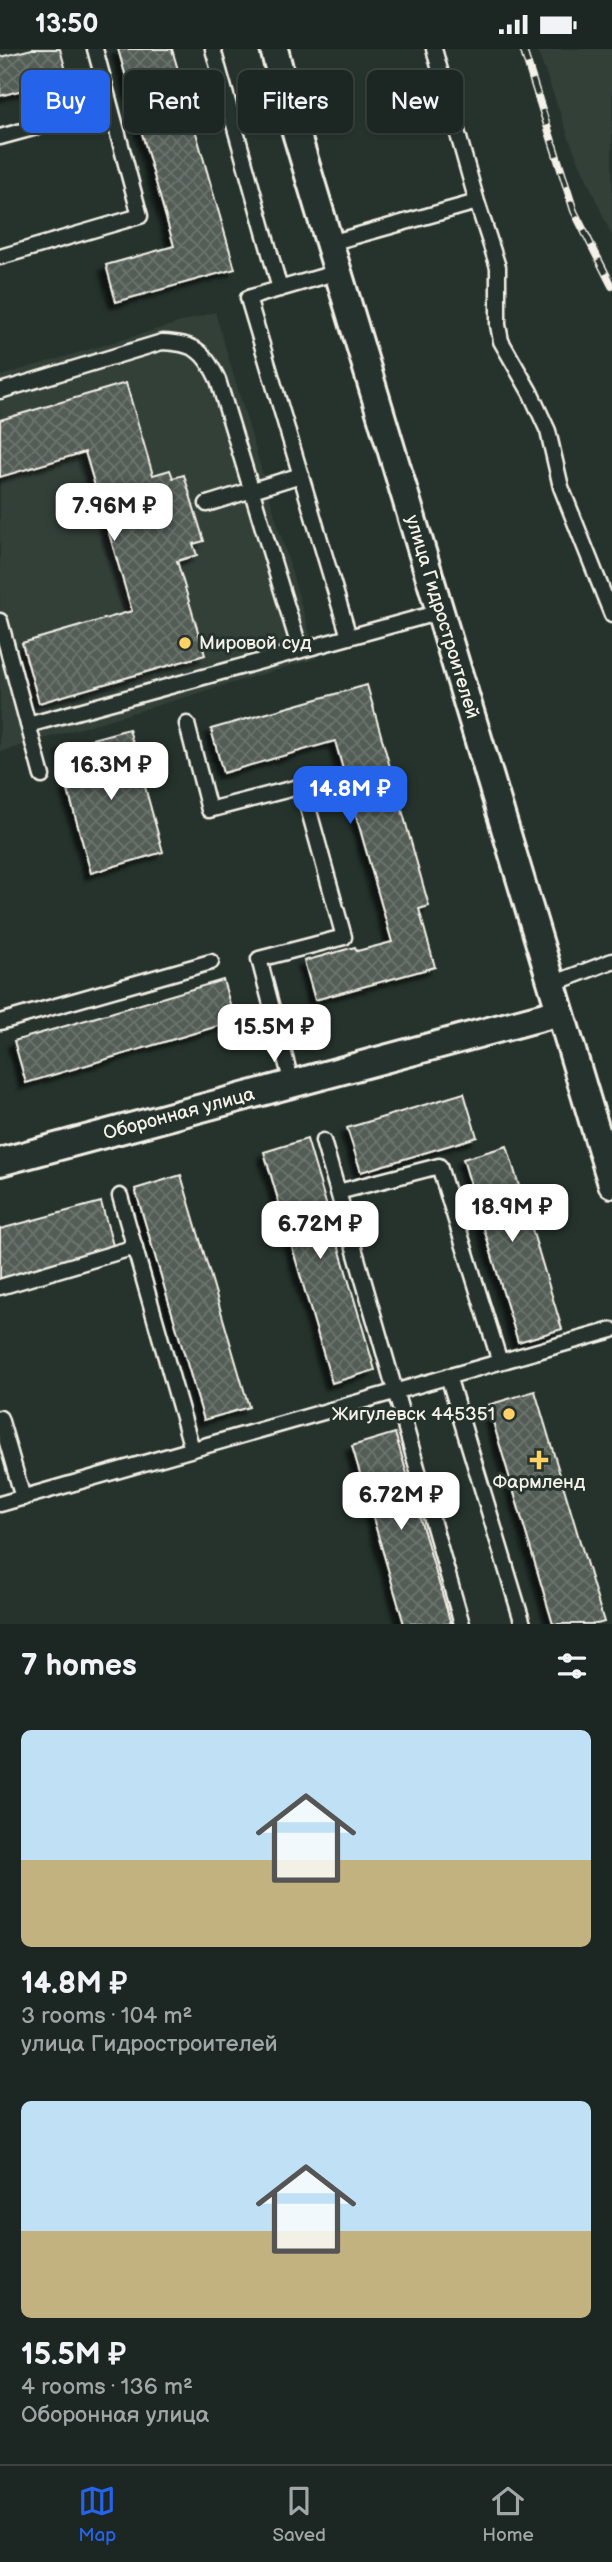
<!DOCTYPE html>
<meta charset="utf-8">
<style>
body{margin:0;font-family:"Balsamiq Sans",sans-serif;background:#29322f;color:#f1f3f6;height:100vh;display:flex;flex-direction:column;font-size:26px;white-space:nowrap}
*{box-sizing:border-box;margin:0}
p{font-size:23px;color:#a0a5a5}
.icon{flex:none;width:38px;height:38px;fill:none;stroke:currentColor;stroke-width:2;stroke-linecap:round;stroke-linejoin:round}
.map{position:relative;height:1575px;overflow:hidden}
.drawer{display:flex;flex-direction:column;background:#1c2622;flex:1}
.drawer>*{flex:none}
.top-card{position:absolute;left:21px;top:21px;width:570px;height:63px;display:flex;gap:14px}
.price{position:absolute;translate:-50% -60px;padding:0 16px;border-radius:14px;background:#fff;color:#222;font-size:23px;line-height:46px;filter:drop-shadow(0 2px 4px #0008)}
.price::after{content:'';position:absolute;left:50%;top:42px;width:21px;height:16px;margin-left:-10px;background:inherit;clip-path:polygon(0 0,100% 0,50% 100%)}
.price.active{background:#2563eb;color:#fff}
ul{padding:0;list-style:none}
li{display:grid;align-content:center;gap:14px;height:371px;padding:0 21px}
li span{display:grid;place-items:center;height:217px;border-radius:10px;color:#555}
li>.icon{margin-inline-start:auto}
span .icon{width:126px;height:126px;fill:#fffc;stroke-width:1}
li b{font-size:30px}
h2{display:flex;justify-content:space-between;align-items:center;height:84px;padding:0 21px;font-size:30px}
.tag{padding:0 24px;border-radius:10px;background:#1c2622;box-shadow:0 2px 5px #0004,0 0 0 2px #3a4340;font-size:24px;line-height:63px}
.tag.active{background:#2563eb;color:#fff}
.status{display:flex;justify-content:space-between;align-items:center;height:49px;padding:0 35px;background:#1c2622;direction:ltr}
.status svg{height:19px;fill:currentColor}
.tabs{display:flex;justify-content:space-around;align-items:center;height:98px;border-top:2px solid #3a4340;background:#1c2622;font-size:19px;color:#a0a5a5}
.tabs a{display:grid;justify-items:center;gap:4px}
.tabs .active{color:#2563eb}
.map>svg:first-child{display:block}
.built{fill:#333f39}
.building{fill:url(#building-cross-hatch);stroke:#f4f1e8;stroke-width:2;filter:url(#shadow)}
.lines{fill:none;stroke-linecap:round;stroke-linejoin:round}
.service-casing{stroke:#f4f1e8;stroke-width:19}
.minor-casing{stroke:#f4f1e8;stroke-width:32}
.service{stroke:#26332d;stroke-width:14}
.minor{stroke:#26332d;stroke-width:26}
.rail-casing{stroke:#f4f1e8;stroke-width:8}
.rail{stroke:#26332d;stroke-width:5;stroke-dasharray:16;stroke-linecap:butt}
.poi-dot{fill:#ffd166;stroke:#26332d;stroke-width:2.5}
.labels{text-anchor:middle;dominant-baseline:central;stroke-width:6;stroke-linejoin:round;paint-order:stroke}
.street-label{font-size:19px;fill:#f4f1e8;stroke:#26332d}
.poi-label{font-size:19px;fill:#f4f1e8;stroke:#26332d;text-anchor:start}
</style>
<div class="status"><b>13:50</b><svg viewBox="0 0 49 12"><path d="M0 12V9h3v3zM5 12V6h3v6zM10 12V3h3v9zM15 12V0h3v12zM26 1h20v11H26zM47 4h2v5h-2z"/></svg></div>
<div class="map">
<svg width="612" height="1575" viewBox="0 0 612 1575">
<defs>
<pattern id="building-cross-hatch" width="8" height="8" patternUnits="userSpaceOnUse" patternTransform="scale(1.75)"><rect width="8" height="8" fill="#525c55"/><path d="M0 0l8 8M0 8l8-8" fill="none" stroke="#6c746d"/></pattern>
<filter id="shadow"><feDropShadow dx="-6" dy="6" stdDeviation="2" flood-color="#0009"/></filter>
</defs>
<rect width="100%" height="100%" fill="#26332d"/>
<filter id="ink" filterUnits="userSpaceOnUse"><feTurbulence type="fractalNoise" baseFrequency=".0143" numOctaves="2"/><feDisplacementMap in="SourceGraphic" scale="14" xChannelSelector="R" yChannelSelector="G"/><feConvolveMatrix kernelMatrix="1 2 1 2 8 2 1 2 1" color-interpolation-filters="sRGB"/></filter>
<g filter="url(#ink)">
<path class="built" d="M537 0H612V187L572 97Z
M215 263 317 609 0 703V327Z"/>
<path class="building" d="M32 0H60L68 29 0 47V8Z
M118 0H172L235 220 116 253 106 216 174 197Z
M126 334 153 426 170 421 173 429 184 426 204 492 193 495 197 506 177 512 205 606 39 654 22 594 132 562 85 403 0 428V371Z
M367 636 429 857 419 860 435 918 315 951 304 912 355 898 357 902 392 893 335 692 223 724 211 680Z
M129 680 163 803 91 824 67 738 74 736 63 698Z
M223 931 235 972 26 1034 14 992Z
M464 1044 477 1088 361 1123 347 1079Z
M307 1090 375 1321 332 1334 264 1103Z
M507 1097 562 1280 518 1293 463 1110Z
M181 1126 249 1358 204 1371 135 1140Z
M101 1153 114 1200 0 1231V1180Z
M535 1342 604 1573 597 1575H553L488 1356Z
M395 1384 451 1575H404L352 1397Z"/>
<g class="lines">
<g class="service-casing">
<path id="service" d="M213 0 280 240
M434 0 477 153
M0 88 110 58
M330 194 477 153 498 218V276L501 292 530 343 548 382 561 438 612 566
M0 208 140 167 95 0
M338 223 248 249 349 588 440 563
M0 342 162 293C194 294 204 301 218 331L300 601
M207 455 301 426
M0 572 42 727
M187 675 209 761 302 737 344 888 259 910 292 1035
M28 676 349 588
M552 935 612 912
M0 973 211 913
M323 1092 338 1143
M120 1147 192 1400
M0 1238 135 1198
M448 1327 523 1575
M0 1369 23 1449
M0 1455 612 1281
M462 1575 338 1143 439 1117 500 1313"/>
</g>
<g class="minor-casing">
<path id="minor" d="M274 0 292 70 612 1135
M0 1113 560 963"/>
</g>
<use href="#service" class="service"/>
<use href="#minor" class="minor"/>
<g class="rail-casing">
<path id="rail" d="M523 0 574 162 612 237"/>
</g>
<use href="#rail" class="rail"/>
</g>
</g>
<g class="poi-dot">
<circle cx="185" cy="594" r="7"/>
<circle cx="509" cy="1365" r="7"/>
<path d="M535.5 1400.5h7v7h7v7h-7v7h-7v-7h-7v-7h7z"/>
</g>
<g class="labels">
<g class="street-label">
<text transform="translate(442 568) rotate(73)">улица Гидростроителей</text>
<text transform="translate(179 1065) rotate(-15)">Оборонная улица</text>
</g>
<g class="poi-label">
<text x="199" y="594">Мировой суд</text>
<text x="495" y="1365" text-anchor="end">Жигулевск 445351</text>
<text x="539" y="1433" text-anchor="middle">Фармленд</text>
</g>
</g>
</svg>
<b class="price" style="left:114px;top:494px">7.96M ₽</b>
<b class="price" style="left:111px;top:753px">16.3M ₽</b>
<b class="price active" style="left:350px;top:777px">14.8M ₽</b>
<b class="price" style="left:274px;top:1015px">15.5M ₽</b>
<b class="price" style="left:512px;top:1195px">18.9M ₽</b>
<b class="price" style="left:320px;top:1212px">6.72M ₽</b>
<b class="price" style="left:401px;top:1483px">6.72M ₽</b>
<div class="top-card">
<a class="tag active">Buy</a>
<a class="tag">Rent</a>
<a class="tag">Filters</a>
<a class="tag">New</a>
</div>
</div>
<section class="drawer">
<h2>7 homes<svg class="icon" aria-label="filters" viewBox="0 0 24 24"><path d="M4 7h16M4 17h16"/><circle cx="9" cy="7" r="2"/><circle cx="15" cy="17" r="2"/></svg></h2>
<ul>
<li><span style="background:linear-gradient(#bfe0f5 60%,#c2b280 0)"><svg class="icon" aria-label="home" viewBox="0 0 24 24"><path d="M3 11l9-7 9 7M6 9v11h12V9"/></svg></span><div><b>14.8M ₽</b><p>3 rooms · 104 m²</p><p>улица Гидростроителей</p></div></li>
<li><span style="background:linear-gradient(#bfe0f5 60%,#c2b280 0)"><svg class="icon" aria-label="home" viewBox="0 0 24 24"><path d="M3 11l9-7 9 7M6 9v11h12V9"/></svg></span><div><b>15.5M ₽</b><p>4 rooms · 136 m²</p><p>Оборонная улица</p></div></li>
</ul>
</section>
<nav class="tabs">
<a class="active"><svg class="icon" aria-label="map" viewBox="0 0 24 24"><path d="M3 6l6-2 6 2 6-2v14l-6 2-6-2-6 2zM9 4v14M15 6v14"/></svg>Map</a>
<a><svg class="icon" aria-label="saved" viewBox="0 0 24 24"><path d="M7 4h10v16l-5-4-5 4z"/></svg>Saved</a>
<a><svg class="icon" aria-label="home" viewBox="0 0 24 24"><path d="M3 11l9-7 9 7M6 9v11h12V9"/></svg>Home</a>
</nav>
